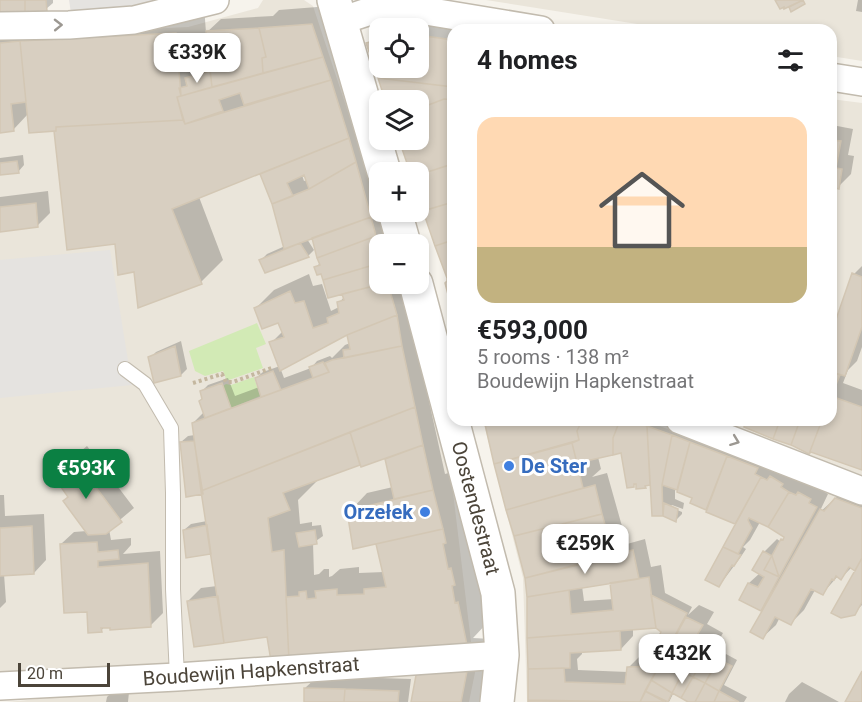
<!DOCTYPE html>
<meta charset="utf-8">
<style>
body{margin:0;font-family:Roboto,sans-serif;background:#f6f6f6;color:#202124;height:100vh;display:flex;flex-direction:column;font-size:22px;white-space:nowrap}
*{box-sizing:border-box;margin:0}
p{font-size:20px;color:#757577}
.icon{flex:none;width:33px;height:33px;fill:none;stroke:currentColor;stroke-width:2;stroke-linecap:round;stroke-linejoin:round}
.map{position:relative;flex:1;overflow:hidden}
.details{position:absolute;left:447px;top:24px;width:390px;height:402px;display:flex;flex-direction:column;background:#fff;border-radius:18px;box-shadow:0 3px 9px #0003}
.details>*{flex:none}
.fabs{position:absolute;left:369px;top:18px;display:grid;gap:12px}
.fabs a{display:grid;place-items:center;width:60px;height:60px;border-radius:12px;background:#fff;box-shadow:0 3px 9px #0003;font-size:30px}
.scale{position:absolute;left:18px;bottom:15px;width:92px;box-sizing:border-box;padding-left:6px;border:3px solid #4b4439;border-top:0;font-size:16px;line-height:21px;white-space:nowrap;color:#4b4439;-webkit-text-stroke:4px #fff;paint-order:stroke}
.price{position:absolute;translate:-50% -51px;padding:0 14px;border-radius:12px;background:#fff;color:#222;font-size:20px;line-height:39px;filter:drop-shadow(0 2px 3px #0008)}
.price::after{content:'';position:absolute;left:50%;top:36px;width:18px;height:14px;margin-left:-9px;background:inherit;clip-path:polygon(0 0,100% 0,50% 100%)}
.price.active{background:#0b8043;color:#fff}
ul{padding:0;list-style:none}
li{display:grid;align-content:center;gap:12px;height:318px;padding:0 30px}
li+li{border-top:2px solid #e0e0e0}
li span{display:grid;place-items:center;height:186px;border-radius:18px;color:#555}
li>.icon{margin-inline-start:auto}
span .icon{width:108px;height:108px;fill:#fffc;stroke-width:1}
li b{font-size:26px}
h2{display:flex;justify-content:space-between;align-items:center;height:72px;padding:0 30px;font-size:26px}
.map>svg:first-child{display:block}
.residential{fill:#eae5da}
.green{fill:#d2eab5}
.parking{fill:#e5e3e0}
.shadow{fill:#0003;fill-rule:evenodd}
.building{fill:#d8cfc1;stroke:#d3c7b4;stroke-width:1.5}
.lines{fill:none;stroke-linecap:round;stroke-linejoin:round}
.service-casing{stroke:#c2bbae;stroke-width:16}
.minor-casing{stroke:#c2bbae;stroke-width:30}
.tertiary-casing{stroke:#c2bbae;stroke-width:36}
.path{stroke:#c4b79f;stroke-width:4;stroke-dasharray:3 3;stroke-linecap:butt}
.service{stroke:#fff;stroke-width:14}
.minor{stroke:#fff;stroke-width:27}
.tertiary{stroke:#fff;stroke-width:33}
.oneway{stroke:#9c9892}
.shop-dot{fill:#3f7fe0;stroke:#fff;stroke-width:2}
.labels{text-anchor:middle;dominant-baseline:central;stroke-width:6;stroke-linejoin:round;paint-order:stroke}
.shop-label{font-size:20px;font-weight:bold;fill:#366cbe;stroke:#fff;text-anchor:start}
.street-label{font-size:20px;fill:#4b4439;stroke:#fff}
</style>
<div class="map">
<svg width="862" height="702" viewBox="0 0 862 702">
<rect width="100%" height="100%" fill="#f6f3ec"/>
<path class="residential" d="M263 0H304L313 6 368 173 387 244H380V284H398L452 484 472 650 0 677V36L188 27 258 8Z
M486 0H862V61L831 56V30H675Z
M831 99 862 103V480L706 420H831Z
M483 420H643L862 500V702H527L523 578Z
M477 663 469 702H7L139 689Z"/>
<path class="green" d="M257 323 266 344 256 348 263 368 229 380 226 379 223 371 205 376 195 371 189 351Z
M254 377 260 396 231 408 223 386 226 384 231 385Z"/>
<path class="parking" d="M69 0H157L145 4 110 10 71 13Z
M110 250 132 385 0 398V260Z"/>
<path class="shadow" d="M0 0H53V3L46 9 0 11Z
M858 0H862V12L856 11Z
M204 5 206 33 221 19 273 16 279 10 330 6 380 172V212L394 244H380V284H411L415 295 404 305 410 303 432 387 427 392 445 474 452 472 489 621 473 638 492 639 483 702H412L418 671 268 636 188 601 201 588 217 586 212 552 184 530 191 524 207 521 203 493 181 442 188 436 195 435 193 423 204 412 201 392 208 385 228 378 235 396 259 387 256 378 263 372 280 366 271 343 283 331 279 321 256 308 274 290 309 274 313 286 322 284 331 311 339 307V303L344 297 343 292 316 267 320 263 313 237 307 239 314 250 308 256 261 260 267 254 285 246 274 204 261 175 266 170 199 197 223 260 201 282 135 270 116 243 58 129 28 114 13 130 0 131V17ZM305 173 307 180 304 181 302 175ZM348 333 350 343 345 345 332 358 330 356 317 361 311 368 284 378 281 370ZM386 457 393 487 367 493 349 512 377 542 384 572 359 573V567L340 569 332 576 329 577V569H324L319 574 314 575 313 543 323 536 321 525 312 526V522L300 524 298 500 317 481V479L361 463Z
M425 15 481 30H453V309L449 281 418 172H411L400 140H418V100H387L368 43 380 31V68H418V28H382L386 25Z
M831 109 835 110 832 125 853 129 848 155 854 156 851 174 838 187 831 186Z
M23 155 24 165 18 172 0 174V158Z
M48 191 50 213 38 225 0 230V197Z
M862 266V347L857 361 848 370 843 383 862 390V468L811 450 809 452 728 420H831V339L854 274Z
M181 341 187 369 181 375 150 358 156 352Z
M485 420H677L823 486 821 490 828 494 819 513 849 486 862 491V605L854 613 857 570 852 567 841 578 838 576 823 593 815 590 804 610 791 623 780 617 776 625 763 637V610L741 600 749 583 760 573 764 552 777 539 781 542 786 536 760 522 750 540 743 547 746 549 740 558 719 586 737 524 692 503 694 497 675 487V499L684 503 683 509 672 505 670 507 682 512V514L676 520 664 515 654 514 652 484H648L645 487 638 481 633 486 622 451 598 457 601 469 592 477 607 473 627 544 645 539 651 567 661 565 665 593 692 607 688 615 699 605 714 612 707 624 723 633 708 659 717 664 726 654 737 660 724 685 747 697 744 702H691L674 692 669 702H529L528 597 526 577ZM612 582 614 599 584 601 582 586ZM633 628H657L672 639 676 635 667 654 641 655 628 668V672L578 670 577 659 582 654V651L621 649 633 636Z
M87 446 134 508 109 529 111 540 131 538V545L123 554 160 551 163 613 150 626H105L101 631 88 611 61 544 74 532 87 531 56 472Z
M0 495H4L5 516 44 514 46 560 34 573 4 574 6 602 0 608Z
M318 676 411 679 408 702H306L305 688Z
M802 682 839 702H785L789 694Z
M113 691 129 692 128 702H106L107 697Z"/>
<path class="building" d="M0 0H25V12L0 13Z
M25 0H46L47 11 25 12Z
M775 0H803L784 9V7L780 9Z
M803 0 805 4 791 12 789 7Z
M312 24 323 57 263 73 262 58 266 57 259 28Z
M259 28 266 57 262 58 263 73 212 87 206 31Z
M176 33 181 96 177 97 183 120 56 127V131L29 133 20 41Z
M418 35 453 40V87L378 78 366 43 380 39V68H418Z
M20 41 26 102 11 104 14 131 0 133V43Z
M323 57 331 80 244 105 240 93 219 100 223 111 185 124 177 97Z
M210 71 212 87 181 96 179 88 187 86 185 78Z
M378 78 453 87V100L444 99 418 109V100H385Z
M331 80 349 138 172 209 202 284 138 308 134 272 118 275 115 244 67 250 54 131H56V127L183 120 185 124Z
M444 99 453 100V164L418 175V172H410L399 140H418V109Z
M349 138 356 162 309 189 304 175 287 183 293 196 272 204 260 174Z
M831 140 841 141 836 168 842 169 839 189 831 187Z
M17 161 19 173 0 175V163Z
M356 162 371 217 284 249 272 204 309 189Z
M452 164 453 202 423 211 418 198V175Z
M453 202V240L435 246 423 211Z
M36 203 38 227 0 232V207Z
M371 217 376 236 317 258 312 238Z
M376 236 380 249V263L323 280 321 274 317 275 314 267 320 265 317 258Z
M453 240V276L447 278 435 246Z
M300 243 309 257 265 273 259 260Z
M380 263V284H381L328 298 323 280Z
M852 273 862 277V327L845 376 831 372V334Z
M453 276V314L445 283 447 281V278Z
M381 284H388L397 315 347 335 280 371 269 342 284 337 278 323 262 329 254 308 290 291 295 303 304 301 313 328 328 323 327 318 339 313 337 302 344 300 342 294Z
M397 315 402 346 344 358 343 350 350 349 347 335Z
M175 346 181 376 154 383 148 357Z
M402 346 415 407 201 491 192 423 329 372 325 363 332 360Z
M323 362 329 372 313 378 309 367Z
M273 371 281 390 261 397 255 378Z
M831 372 840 375 831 397Z
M222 383 231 408 205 418 199 401 202 399 200 391Z
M831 396 862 407V470L811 452 809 454 822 420H831Z
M415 407 423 445 361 467 350 432Z
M484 420H582L577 431 579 440 494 464Z
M582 420H620L613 438V455L577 463 572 443 579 440 577 431Z
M620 420H632L647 426 650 485 645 486 646 488 636 489V484H634V487L627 488 621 453 613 455V438Z
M746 420H780L773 439 744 427Z
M780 420H800L791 445 773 439Z
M800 420H822L809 454 791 445Z
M647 426 672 435 662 485 663 516H652Z
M350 432 360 465 283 493 290 510 268 518 272 552 284 550 289 661H271L267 637 224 643 201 491Z
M672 435 690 442 677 490 662 485Z
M194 441 203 494 186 497 180 442Z
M690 442 727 456 706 510 690 503 692 498 677 492Z
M572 443 583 488 506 510 494 464Z
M423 445 433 490 394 499 385 459Z
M727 456 758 468 755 474 761 477 735 524 706 512Z
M74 458 122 522 106 534 88 535 63 501 68 497 54 477 57 476 54 472Z
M770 476 783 484 781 487 789 492 768 527 749 518 748 520 752 528 738 554 723 547 761 477 767 480Z
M595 485 602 514 514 536 506 510Z
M433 490 443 529 353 549 347 511Z
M789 492 796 495 798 492 811 499 809 503 817 507 779 577 764 570 781 539 783 540 784 537 768 527Z
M835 498 862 508V558L855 571 849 567 841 580 836 576 834 580 832 579 823 595 811 589 791 625 775 617 763 639 750 632 820 509 824 511Z
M664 503 678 509 676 522 663 516Z
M602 514 614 556 525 578 514 536Z
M207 525 211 554 186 558 183 530Z
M32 526 34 574 0 576V528Z
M443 529 446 543 443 544 448 569 451 568 455 585 452 586 455 603 458 602 467 645 289 661 286 597 299 596V592L306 591 307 599 316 598 315 591 337 589V595L364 594V589L386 587 376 544Z
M315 530 317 544 299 547 296 533Z
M97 542 98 552 118 550 119 559 98 561V567L148 563 151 627 110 630V628H101L102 632 88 633 87 612 64 613 60 544Z
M723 547 741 555 734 566 732 565 719 587 705 580Z
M633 550 639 579 527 597 525 578Z
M763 551 772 556 779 577 761 611 739 600 748 583 758 587 764 577 752 570Z
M862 558V602L855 615 841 618 831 613Z
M649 577 656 628 527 638V597L569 590 571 614 613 610 610 583Z
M651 595 687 613 672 641 660 634 661 632 656 628Z
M218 596 224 643 194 647 187 601Z
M686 617 703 625 696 637 711 646 693 677 662 661Z
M620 631 621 650 570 653V668L528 669 527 638Z
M718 659 732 666 719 691 705 683Z
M662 661 683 672 672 693 651 680Z
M700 664 712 671 705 683 693 677Z
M659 666 640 702 528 700V669L564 668 565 682 625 684 627 667Z
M464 667 467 671 461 702H411L417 670Z
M862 671V702H845Z
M683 672 693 677 681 698 672 693Z
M693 677 705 683 695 702H688L681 698Z
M651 680 672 693 668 702 645 691Z
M705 683 719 691 714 702H695Z
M304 688 345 689 344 702H304Z
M345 689 399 691 398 702H344Z
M645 691 665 702H640Z
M719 691 739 702H714Z
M528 700 640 702H528Z"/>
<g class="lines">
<g class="service-casing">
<path id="service" d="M125 369 145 384 171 428 173 493V589L177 677"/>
</g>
<g class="minor-casing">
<path id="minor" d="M340 21 389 5 541 30
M0 26 69 25 134 20 215 0
M831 77 862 82
M680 420 862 491
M0 686 177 677 502 655"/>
</g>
<g class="tertiary-casing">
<path id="tertiary" d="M334 0 384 172
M395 212 404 244
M416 284 498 593 502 655 497 702"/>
</g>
<path class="path" d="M193 383 222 374 226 382H233L274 367"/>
<use href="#service" class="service"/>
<use href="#minor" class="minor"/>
<use href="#tertiary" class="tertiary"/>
</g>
<defs><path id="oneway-chevron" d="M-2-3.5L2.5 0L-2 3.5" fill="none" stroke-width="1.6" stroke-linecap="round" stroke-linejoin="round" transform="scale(1.5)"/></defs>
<g class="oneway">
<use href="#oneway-chevron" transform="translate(58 25) rotate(-1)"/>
<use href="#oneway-chevron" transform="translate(735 441) rotate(21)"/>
</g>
<g class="shop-dot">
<circle cx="509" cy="466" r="6"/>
<circle cx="425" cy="512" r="6"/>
</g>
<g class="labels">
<g class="shop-label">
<text x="521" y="466">De Ster</text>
<text x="413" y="512" text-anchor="end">Orzełek</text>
</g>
<g class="street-label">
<text transform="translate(476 508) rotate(75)">Oostendestraat</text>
<text transform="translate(251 671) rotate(-4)">Boudewijn Hapkenstraat</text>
</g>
</g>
</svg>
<div class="fabs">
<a><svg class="icon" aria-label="locate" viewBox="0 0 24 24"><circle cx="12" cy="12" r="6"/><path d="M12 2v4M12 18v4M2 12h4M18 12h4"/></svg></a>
<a><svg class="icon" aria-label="layers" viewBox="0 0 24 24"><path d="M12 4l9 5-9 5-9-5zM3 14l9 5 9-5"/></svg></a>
<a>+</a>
<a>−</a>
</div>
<div class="scale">20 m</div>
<b class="price" style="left:197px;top:84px">€339K</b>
<b class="price active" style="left:86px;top:500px">€593K</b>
<b class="price" style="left:585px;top:575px">€259K</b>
<b class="price" style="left:682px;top:685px">€432K</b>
<section class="details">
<h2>4 homes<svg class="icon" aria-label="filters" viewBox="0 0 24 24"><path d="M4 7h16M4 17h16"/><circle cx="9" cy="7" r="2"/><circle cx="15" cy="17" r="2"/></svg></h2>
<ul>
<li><span style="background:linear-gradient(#ffd9b3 70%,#c2b280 0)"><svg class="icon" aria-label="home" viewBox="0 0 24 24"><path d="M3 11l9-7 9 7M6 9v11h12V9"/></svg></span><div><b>€593,000</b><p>5 rooms · 138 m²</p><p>Boudewijn Hapkenstraat</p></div></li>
</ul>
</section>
</div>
